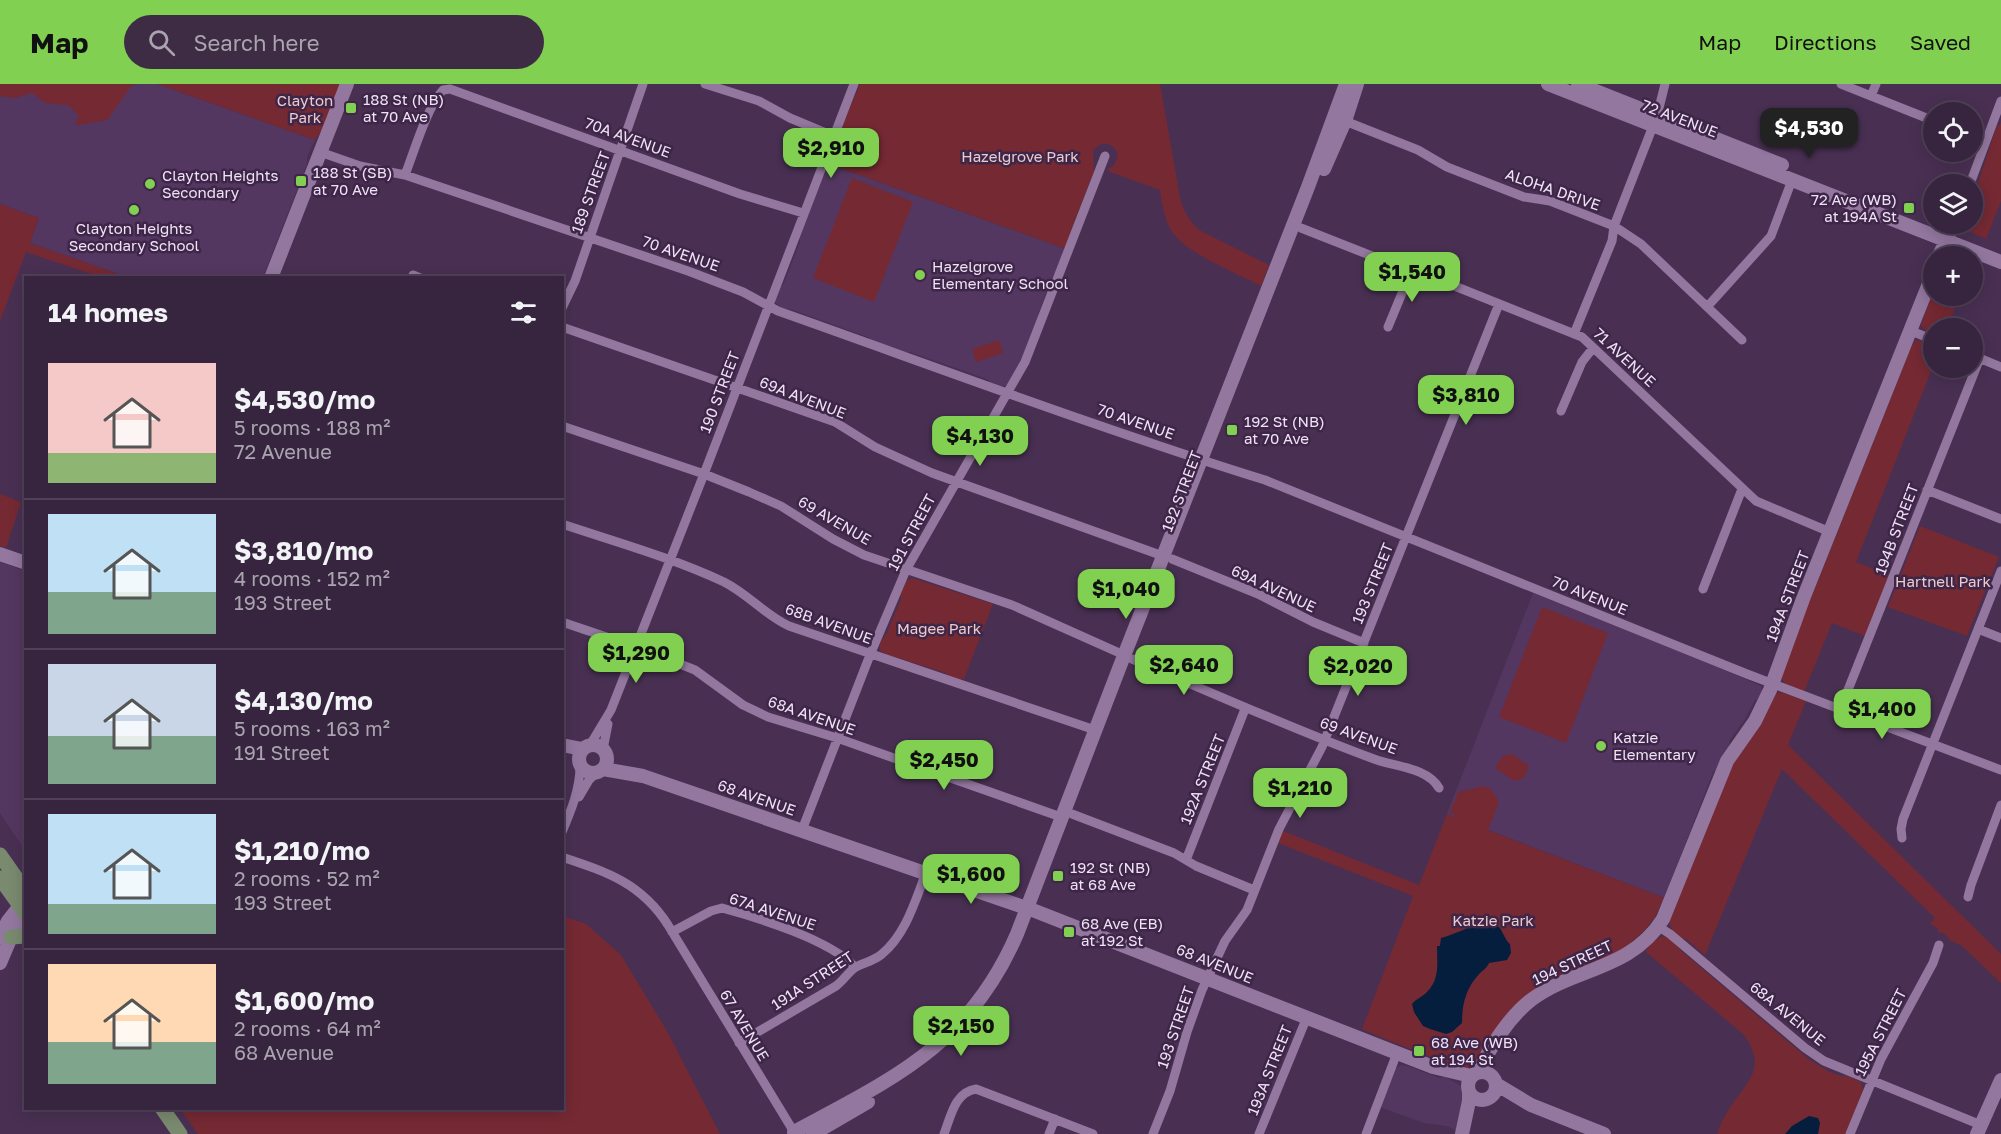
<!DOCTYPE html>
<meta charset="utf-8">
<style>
body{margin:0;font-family:"Golos Text",sans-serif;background:#3e2c45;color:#f1f3f6;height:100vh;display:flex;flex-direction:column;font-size:22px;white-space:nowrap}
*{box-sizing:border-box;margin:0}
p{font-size:20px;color:#aaa4b0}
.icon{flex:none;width:33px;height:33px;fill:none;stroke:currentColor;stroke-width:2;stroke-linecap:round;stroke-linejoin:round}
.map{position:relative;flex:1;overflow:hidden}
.panel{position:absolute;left:24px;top:192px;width:540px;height:834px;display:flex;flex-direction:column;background:#37243e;border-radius:0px;box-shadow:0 3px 15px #0003,0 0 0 2px #514158}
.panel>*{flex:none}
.controls{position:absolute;left:1923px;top:18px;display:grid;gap:12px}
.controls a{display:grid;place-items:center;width:60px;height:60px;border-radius:50%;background:#37243e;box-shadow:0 3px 15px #0003,0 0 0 2px #514158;font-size:30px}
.price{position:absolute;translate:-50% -51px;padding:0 14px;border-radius:12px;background:#81d051;color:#111;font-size:20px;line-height:39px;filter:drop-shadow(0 2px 3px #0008)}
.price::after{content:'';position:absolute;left:50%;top:36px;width:18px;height:14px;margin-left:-9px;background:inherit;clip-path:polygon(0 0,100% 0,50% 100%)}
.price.current{background:#222;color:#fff}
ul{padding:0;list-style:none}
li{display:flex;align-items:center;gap:18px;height:150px;padding:0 24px}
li+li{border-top:2px solid #514158}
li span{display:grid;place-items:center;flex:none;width:168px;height:120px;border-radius:0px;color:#555}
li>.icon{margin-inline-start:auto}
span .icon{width:72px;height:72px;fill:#fffc;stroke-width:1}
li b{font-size:26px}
h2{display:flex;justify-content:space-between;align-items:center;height:72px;padding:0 24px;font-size:26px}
header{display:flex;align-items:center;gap:36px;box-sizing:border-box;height:84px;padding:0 30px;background:#81d051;color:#111}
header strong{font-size:28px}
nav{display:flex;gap:33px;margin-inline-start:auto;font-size:21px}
.search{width:420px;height:54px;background:#3e2c45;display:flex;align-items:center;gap:15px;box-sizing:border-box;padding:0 21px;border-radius:33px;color:#aaa4b0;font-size:22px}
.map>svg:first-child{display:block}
.built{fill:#543760}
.green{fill:#752933}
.water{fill:#061e3d}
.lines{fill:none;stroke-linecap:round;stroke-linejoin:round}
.street{stroke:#93779f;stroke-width:9}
.secondary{stroke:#93779f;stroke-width:14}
.primary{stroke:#798a6f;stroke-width:15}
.poi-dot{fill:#81d051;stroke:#3e2648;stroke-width:2}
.labels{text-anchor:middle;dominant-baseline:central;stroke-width:5;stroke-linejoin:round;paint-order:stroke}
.poi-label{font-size:15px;fill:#f0e1f7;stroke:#3e2648;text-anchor:start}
.park-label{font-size:15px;fill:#edcbcc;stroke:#3e2648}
.street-label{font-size:15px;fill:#f0e1f7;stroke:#3e2648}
</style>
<header>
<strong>Map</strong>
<div class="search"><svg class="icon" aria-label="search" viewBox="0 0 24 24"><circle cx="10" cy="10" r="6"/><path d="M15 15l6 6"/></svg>Search here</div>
<nav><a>Map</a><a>Directions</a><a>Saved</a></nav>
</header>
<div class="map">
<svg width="2001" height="1050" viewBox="0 0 2001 1050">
<rect width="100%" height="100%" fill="#493053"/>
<path class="built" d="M0 0H157L315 56 307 73V80L263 193H127L30 159 39 134 0 120Z
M829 80 1066 165 1056 190 1052 193 1038 230V237L1024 272 1008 301 1001 303 992 300 987 295 910 268H903L874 259 868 253 793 226 782 224 776 219 775 215 779 205 784 199 800 158 799 151Z
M0 478 25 487V773L22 762 0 729Z
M1533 509 1695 573 1761 602 1762 608 1759 614 1755 616 1745 635 1729 657V663L1718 684 1713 688 1676 784 1677 788 1667 815 1447 730Z
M1401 981 1407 982 1439 994 1445 993 1461 1002 1466 1010 1457 1047 1447 1042 1424 1039 1380 1023 1395 985Z"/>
<path class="green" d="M0 0H142L132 1 107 36 79 41 75 40 79 32 68 21 45 19 32 9 15 14 0 12Z
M157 0H342L323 44 315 56Z
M860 0H1160L1181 119 1189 135 1199 146 1269 181 1261 202C1237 189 1184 169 1171 146 1164 134 1162 119 1160 106L1110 88 1107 85 1114 82 1118 71C1114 58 1101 56 1093 67L1094 87 1070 149V155L1066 165 829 80 831 74 830 71Z
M2001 39V117L1986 155 1968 147 1964 140H1972L1973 114 1996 44Z
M852 94 913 118 874 218 813 194Z
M0 120 39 134 30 159 127 193H100L26 168 0 237Z
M1933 207 1934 212H1960L1947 244H1934L1933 251 1925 247 1921 241Z
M1921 255 1933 260V282L1856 478 1889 491 1865 552 1832 539 1804 608 1785 600 1781 593 1807 516 1812 512 1912 261 1915 257Z
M999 256 1003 269 976 278 972 265Z
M0 410 21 418 6 464 0 462Z
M1920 442 1999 473 1967 552 1888 523Z
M912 494 993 520 964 595C955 595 952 596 946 589L895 573 889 574 880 566C879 559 881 556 886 551L901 515 900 510 906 497Z
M1542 523 1608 549 1566 659 1499 633Z
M1781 608 1806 617 1788 661 2001 870V899L1962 862 1950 856 1944 849 1938 848V844L1930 840 1935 834 1782 685 1705 871 1686 855H1682L1672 846 1669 837 1732 681 1776 610Z
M1512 670 1529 682 1524 694 1514 697 1495 684 1503 672Z
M1484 702 1492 706 1499 718 1488 746 1667 815 1662 818 1655 833 1644 847 1624 865 1551 898 1473 985C1455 988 1440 977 1424 970 1403 962 1382 954 1362 945L1413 812 1278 759 1283 747 1419 801 1447 730 1458 734 1450 728 1458 708Z
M563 832 586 840 621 871 667 947 720 1050H198L180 1025 562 1024Z
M1665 852 1677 860 1679 865 1807 974C1818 981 1836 994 1848 992L1861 998 1863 1006 1846 1050H1717C1720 1041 1724 1033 1729 1025 1747 998 1768 984 1744 951L1645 867 1657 854Z"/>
<path class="water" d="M1490 838C1504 842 1502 853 1510 860L1511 869 1507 876 1489 879C1487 884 1484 885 1480 889 1466 904 1462 919 1462 939L1452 948 1446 950 1430 945 1423 942 1414 928 1412 920C1417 914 1422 913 1427 908 1440 895 1437 879 1437 862H1440L1441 854C1457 850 1472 840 1490 838Z
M1809 1032 1818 1034 1820 1039 1818 1050H1785L1792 1042Z"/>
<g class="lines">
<path class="street" d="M705 0 759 17 790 34 833 52
M1841 0 1934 37
M1871 12 1876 0
M1657 32 1665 0
M1345 37 1418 66 1447 83 1524 113 1550 117 1614 142 1641 160 1742 256
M1972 53 1985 58
M320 68 360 82 405 91 688 187 743 208 778 227C939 284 1101 345 1265 396L1747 590 2001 686
M405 91C414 68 427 23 443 6L450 5 740 110 803 129
M1970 100 2001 17
M1301 144 1377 174 1412 185 1582 253 1756 417 1830 448
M413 191 420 194
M1707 223 1771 152 1792 96
M562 224 575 197 643 0
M562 243 835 338 875 363 932 389 1163 472
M1388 243 1412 185
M1911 247 1934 256
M1574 250 1612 157 1614 142 1653 42
M1972 271 2001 283
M1561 327 1582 278 1593 264
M562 342 704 390 749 408 781 422 833 455 864 471 1012 521 1124 571
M1927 406 2001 435
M562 440C616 458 673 474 724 498 748 510 765 531 789 542L1095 646
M1172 475 1258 510 1313 538 1364 559
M1703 505 1742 405
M562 538 645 566 695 586 743 621 768 633 837 654 1061 733
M1978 545 2001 554
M1132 575C1213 609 1292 645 1374 675 1395 683 1427 683 1439 704
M1840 626 1980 274
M590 661 611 626 704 390 854 0
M603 665 608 640
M579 713 589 696 597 688
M1072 730 1174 769 1196 782 1254 806
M802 746 870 571 906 486 1025 278 1105 72
M562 748C571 727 580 705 580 682
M1902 754 1901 745 1903 735 2001 487
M562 773C607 788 641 799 668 841L794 1048
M1186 776 1245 625
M1968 813 1971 801 2001 721
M1659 843 1670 850 1805 964 1824 977 1981 1041
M672 848 711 827 722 824C759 834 830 856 855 883
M739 959 836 902C843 897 850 886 856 883 865 878 874 877 882 870 906 850 915 817 926 789
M944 1050C951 1032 955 1008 976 1005L1093 1050
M1049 1050 1055 1035
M1153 1050 1170 1007 1187 948 1202 906 1225 857 1247 826 1279 745 1322 663 1499 220
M1259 1050 1307 933
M1366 1050 1397 969
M1850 1050 1881 975 1933 879 1939 861"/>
<path class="secondary" d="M1548 0 2001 178
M1578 0 1782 81
M1324 85 1345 37 1357 0
M1939 172 1949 150
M271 194 347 0
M0 470 26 479
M579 675a14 14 0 1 1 28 0a14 14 0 1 1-28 0Z
M562 661 582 665
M603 685 643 692 1035 827 1397 969 1433 983 1471 992
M0 853 8 837 26 814
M0 879 11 853 26 832
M1479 987C1490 963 1509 933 1531 916 1575 883 1630 887 1663 835L1727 677 1755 637 1770 606 1803 515 1934 187
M1468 1002a14 14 0 1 1 28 0a14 14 0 1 1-28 0Z
M1496 1000 1531 1021 1604 1050
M795 1050 794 1048C894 994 969 961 1017 850L1120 582 1308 103 1346 0
M813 1050 868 1018
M1462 1050 1469 1017V1008
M1977 1050 2001 996"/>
<path class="primary" d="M0 771 26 808
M0 794 26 830
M11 853 26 852
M162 1024 180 1050"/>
</g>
<g class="poi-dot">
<rect x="345" y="18" width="12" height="12" rx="3"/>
<rect x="295" y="91" width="12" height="12" rx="3"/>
<circle cx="150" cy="100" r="6"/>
<rect x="1903" y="118" width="12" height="12" rx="3"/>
<circle cx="134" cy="126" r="6"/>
<circle cx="920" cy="191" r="6"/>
<rect x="1226" y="340" width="12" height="12" rx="3"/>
<circle cx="1601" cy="662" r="6"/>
<rect x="1052" y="786" width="12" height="12" rx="3"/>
<rect x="1063" y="842" width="12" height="12" rx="3"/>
<rect x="1413" y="961" width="12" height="12" rx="3"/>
</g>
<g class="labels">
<g class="poi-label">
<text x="363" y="15">188 St (NB)<tspan x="363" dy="17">at 70 Ave</tspan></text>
<text x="313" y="88">188 St (SB)<tspan x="313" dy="17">at 70 Ave</tspan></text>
<text x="162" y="91">Clayton Heights<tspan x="162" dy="17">Secondary</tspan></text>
<text x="1897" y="115" text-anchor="end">72 Ave (WB)<tspan x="1897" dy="17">at 194A St</tspan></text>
<text x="134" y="144" text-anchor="middle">Clayton Heights<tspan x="134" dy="17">Secondary School</tspan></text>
<text x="932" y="182">Hazelgrove<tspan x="932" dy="17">Elementary School</tspan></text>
<text x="1244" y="337">192 St (NB)<tspan x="1244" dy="17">at 70 Ave</tspan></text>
<text x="1613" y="653">Katzie<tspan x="1613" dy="17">Elementary</tspan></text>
<text x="1070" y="783">192 St (NB)<tspan x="1070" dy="17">at 68 Ave</tspan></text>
<text x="1081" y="839">68 Ave (EB)<tspan x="1081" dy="17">at 192 St</tspan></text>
<text x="1431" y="958">68 Ave (WB)<tspan x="1431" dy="17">at 194 St</tspan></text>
</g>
<g class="park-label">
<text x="305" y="16">Clayton<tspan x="305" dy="17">Park</tspan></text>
<text x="1020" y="72">Hazelgrove Park</text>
<text x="1943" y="497">Hartnell Park</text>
<text x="939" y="544">Magee Park</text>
<text x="1493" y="836">Katzie Park</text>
</g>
<g class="street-label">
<text transform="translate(1680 34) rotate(21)">72 AVENUE</text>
<text transform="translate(628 53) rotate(20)">70A AVENUE</text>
<text transform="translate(1553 105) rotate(19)">ALOHA DRIVE</text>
<text transform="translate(590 108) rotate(-70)">189 STREET</text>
<text transform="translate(681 169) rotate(19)">70 AVENUE</text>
<text transform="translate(1625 273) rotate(43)">71 AVENUE</text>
<text transform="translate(719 308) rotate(-69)">190 STREET</text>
<text transform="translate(803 313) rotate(21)">69A AVENUE</text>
<text transform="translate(1136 337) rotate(19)">70 AVENUE</text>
<text transform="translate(1181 407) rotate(-69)">192 STREET</text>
<text transform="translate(835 436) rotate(30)">69 AVENUE</text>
<text transform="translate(1896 445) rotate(-69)">194B STREET</text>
<text transform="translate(911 448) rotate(-62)">191 STREET</text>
<text transform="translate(1372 499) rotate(-68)">193 STREET</text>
<text transform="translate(1274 504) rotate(25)">69A AVENUE</text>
<text transform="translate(1590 511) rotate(22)">70 AVENUE</text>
<text transform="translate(1787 512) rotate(-69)">194A STREET</text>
<text transform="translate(829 539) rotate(20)">68B AVENUE</text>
<text transform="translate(812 631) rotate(19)">68A AVENUE</text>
<text transform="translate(1359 651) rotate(20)">69 AVENUE</text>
<text transform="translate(1202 695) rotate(-68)">192A STREET</text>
<text transform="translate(757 713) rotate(19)">68 AVENUE</text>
<text transform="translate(773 827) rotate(18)">67A AVENUE</text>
<text transform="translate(1572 878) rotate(-25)">194 STREET</text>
<text transform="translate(1215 879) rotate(22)">68 AVENUE</text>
<text transform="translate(812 896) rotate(-33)">191A STREET</text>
<text transform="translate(1788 929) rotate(39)">68A AVENUE</text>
<text transform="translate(745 941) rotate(59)">67 AVENUE</text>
<text transform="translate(1175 943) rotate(-71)">193 STREET</text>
<text transform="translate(1880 948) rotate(-63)">195A STREET</text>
<text transform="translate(1269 986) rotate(-68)">193A STREET</text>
</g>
</g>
</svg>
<div class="controls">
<a><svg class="icon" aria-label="locate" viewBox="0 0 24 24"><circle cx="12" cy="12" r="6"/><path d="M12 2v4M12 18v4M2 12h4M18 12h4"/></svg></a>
<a><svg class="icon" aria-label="layers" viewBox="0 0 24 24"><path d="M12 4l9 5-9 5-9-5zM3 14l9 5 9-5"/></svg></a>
<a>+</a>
<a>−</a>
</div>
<b class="price current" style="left:1809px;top:75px">$4,530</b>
<b class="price" style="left:831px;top:95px">$2,910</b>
<b class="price" style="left:1412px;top:219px">$1,540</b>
<b class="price" style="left:1466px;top:342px">$3,810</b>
<b class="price" style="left:980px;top:383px">$4,130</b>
<b class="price" style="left:1126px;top:536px">$1,040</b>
<b class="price" style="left:636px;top:600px">$1,290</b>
<b class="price" style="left:1184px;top:612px">$2,640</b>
<b class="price" style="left:1358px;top:613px">$2,020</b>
<b class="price" style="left:1882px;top:656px">$1,400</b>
<b class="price" style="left:944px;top:707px">$2,450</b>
<b class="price" style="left:1300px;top:735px">$1,210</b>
<b class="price" style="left:971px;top:821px">$1,600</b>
<b class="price" style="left:961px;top:973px">$2,150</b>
<section class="panel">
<h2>14 homes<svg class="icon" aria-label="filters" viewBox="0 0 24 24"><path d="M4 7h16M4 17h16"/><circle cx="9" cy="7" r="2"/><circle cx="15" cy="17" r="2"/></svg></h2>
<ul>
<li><span style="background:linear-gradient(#f6c9c9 75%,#8fb573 0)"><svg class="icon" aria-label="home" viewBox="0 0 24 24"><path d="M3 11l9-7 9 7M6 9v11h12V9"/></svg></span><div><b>$4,530/mo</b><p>5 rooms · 188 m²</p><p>72 Avenue</p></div></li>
<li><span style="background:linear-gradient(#bfe0f5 65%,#7fa58c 0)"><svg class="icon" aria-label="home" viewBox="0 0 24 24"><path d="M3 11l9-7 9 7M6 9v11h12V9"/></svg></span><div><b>$3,810/mo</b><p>4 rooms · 152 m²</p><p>193 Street</p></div></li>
<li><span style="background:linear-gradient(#c9d6e8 60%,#7fa58c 0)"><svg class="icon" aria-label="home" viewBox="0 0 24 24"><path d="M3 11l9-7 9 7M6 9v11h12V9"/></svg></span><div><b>$4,130/mo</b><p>5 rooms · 163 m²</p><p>191 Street</p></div></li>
<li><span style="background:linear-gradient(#bfe0f5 75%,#7fa58c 0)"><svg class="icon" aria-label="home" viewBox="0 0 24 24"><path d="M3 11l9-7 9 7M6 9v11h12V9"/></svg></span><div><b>$1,210/mo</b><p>2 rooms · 52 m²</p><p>193 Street</p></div></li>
<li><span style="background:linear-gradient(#ffd9b3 65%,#7fa58c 0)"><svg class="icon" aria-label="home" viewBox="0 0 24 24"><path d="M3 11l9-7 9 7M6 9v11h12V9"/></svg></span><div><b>$1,600/mo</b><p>2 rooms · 64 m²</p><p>68 Avenue</p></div></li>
</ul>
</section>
</div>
